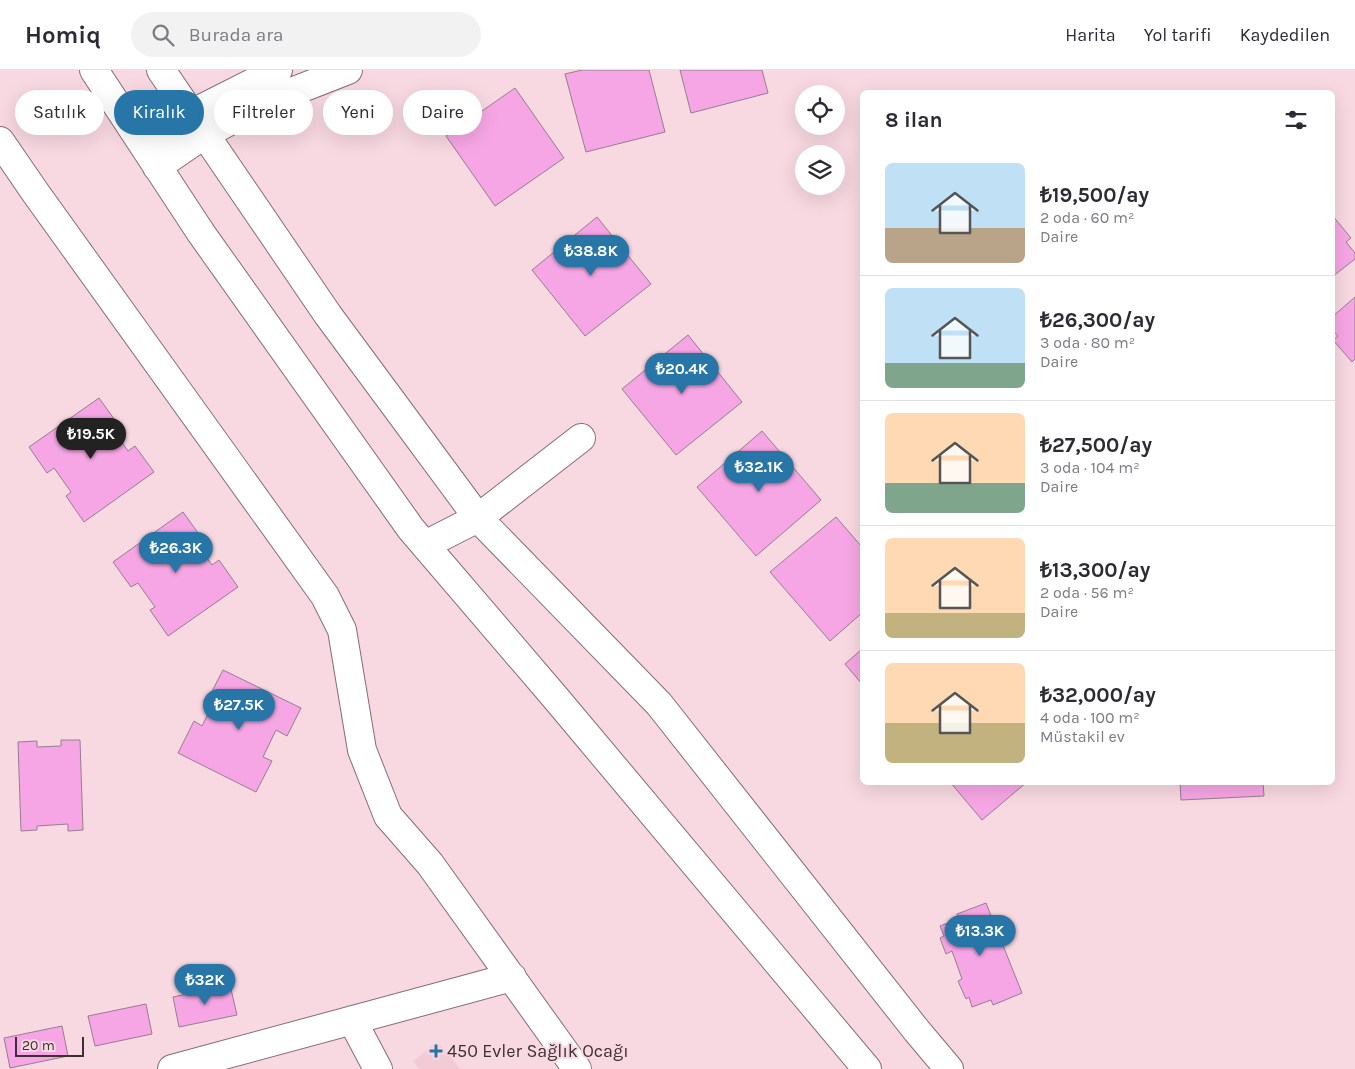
<!DOCTYPE html>
<html lang="tr">
<meta charset="utf-8">
<style>
body{margin:0;font-family:Karla,sans-serif;background:#f2f2f3;color:#2b2b33;height:100vh;display:flex;flex-direction:column;font-size:19px;white-space:nowrap}
*{box-sizing:border-box;margin:0}
p{font-size:16px;color:#7c7c81}
.icon{flex:none;width:28px;height:28px;fill:none;stroke:currentColor;stroke-width:2;stroke-linecap:round;stroke-linejoin:round}
.map{position:relative;flex:1;overflow:hidden}
.details{position:absolute;left:860px;top:20px;width:475px;height:695px;display:flex;flex-direction:column;background:#fff;border-radius:8px;box-shadow:0 5px 20px #0002}
.details>*{flex:none}
.top-card{position:absolute;left:15px;top:20px;width:475px;height:45px;display:flex;gap:10px}
.tools{position:absolute;left:795px;top:15px;display:grid;gap:10px}
.tools a{display:grid;place-items:center;width:50px;height:50px;border-radius:50%;background:#fff;box-shadow:0 5px 20px #0002;font-size:25px}
.scale{position:absolute;left:15px;bottom:12px;width:69px;box-sizing:border-box;padding-left:5px;border:2px solid #3c3033;border-top:0;font-size:14px;line-height:18px;white-space:nowrap;color:#3c3033;-webkit-text-stroke:4px #f8d8e1;paint-order:stroke}
.price{position:absolute;translate:-50% -42px;padding:0 11px;border-radius:18px;background:#2875a7;color:#fff;font-size:16px;line-height:32px;filter:drop-shadow(0 1px 2px #0008)}
.price::after{content:'';position:absolute;left:50%;top:30px;width:15px;height:11px;margin-left:-8px;background:inherit;clip-path:polygon(0 0,100% 0,50% 100%)}
.price.current{background:#222;color:#fff}
ul{padding:0;list-style:none}
li{display:flex;align-items:center;gap:15px;height:125px;padding:0 25px}
li+li{border-top:1px solid #e1e1e2}
li span{display:grid;place-items:center;flex:none;width:140px;height:100px;border-radius:8px;color:#555}
li>.icon{margin-inline-start:auto}
span .icon{width:60px;height:60px;fill:#fffc;stroke-width:1}
li b{font-size:21px}
h2{display:flex;justify-content:space-between;align-items:center;height:60px;padding:0 25px;font-size:21px}
.pill{padding:0 18px;border-radius:22px;background:#fff;box-shadow:0 5px 20px #0002;font-size:18px;line-height:45px}
.pill.current{background:#2875a7;color:#fff}
header{display:flex;align-items:center;gap:30px;box-sizing:border-box;height:70px;padding:0 25px;background:#fff;border-bottom:1px solid #e1e1e2}
header strong{font-size:24px}
nav{display:flex;gap:28px;margin-inline-start:auto;font-size:18px}
.search{width:350px;height:45px;background:#f2f2f3;display:flex;align-items:center;gap:12px;box-sizing:border-box;padding:0 18px;border-radius:28px;color:#7c7c81;font-size:19px}
.map>svg:first-child{display:block}
.built{fill:#f3cbd7}
.building{fill:#f6a6e4;stroke:#957e8f}
.lines{fill:none;stroke-linecap:round;stroke-linejoin:round}
.minor-casing{stroke:#886c74;stroke-width:30}
.tertiary-casing{stroke:#886c74;stroke-width:30}
.minor{stroke:#fff;stroke-width:28}
.tertiary{stroke:#fff;stroke-width:28}
.poi-dot{fill:#2875a7;stroke:#f8d8e1;stroke-width:2}
.labels{text-anchor:middle;dominant-baseline:central;stroke-width:4;stroke-linejoin:round;paint-order:stroke}
.poi-label{font-size:18px;fill:#3c3033;stroke:#f8d8e1;text-anchor:start}
</style>
<header>
<strong>Homiq</strong>
<div class="search"><svg class="icon" aria-label="search" viewBox="0 0 24 24"><circle cx="10" cy="10" r="6"/><path d="M15 15l6 6"/></svg>Burada ara</div>
<nav><a>Harita</a><a>Yol tarifi</a><a>Kaydedilen</a></nav>
</header>
<div class="map">
<svg width="1355" height="999" viewBox="0 0 1355 999">
<rect width="100%" height="100%" fill="#f8d8e1"/>
<path class="built" d="M438 972 460 999H419L413 991Z"/>
<path class="building" d="M582 0H649L665 62 586 82 565 4Z
M680 0H762L768 23 691 43Z
M515 18 564 88 495 136 446 66Z
M1332 145 1351 168 1346 172 1355 183V189L1332 207Z
M597 147 651 214 585 266 532 200Z
M1355 227V289L1352 292 1333 270 1338 266 1332 260V247Z
M688 265 742 332 676 385 622 319Z
M99 328 117 353 111 357 128 381 135 376 154 402 84 452 66 426 71 422 54 398 47 403 29 377Z
M762 361 821 430 756 486 697 417Z
M183 442 201 467 195 471 212 495 219 490 238 517 168 566 150 540 155 537 138 513 131 517 113 492Z
M836 447 862 477V543L830 571 770 502Z
M862 579V614L845 594Z
M223 600 301 638 287 666 276 660 263 687 272 691 256 722 178 683 194 651 202 656 215 630 209 627Z
M61 670H80L83 760 68 761V754L37 756V760L21 761 18 672 37 671V677L61 676Z
M950 712H1027L982 750Z
M1180 712H1263L1264 726 1181 730Z
M986 833 1022 923 993 935 991 930 972 937 969 927 966 929 958 911 962 909 952 881 946 884 940 868 944 866 940 856 959 849 957 844Z
M230 915 237 945 179 957 173 927Z
M146 934 152 964 95 976 88 946Z
M62 956 68 986 10 998 4 968Z"/>
<g class="lines">
<g class="minor-casing">
<path id="minor" d="M0 71 35 122 325 526 342 560 362 680 388 746 430 794 577 999
M425 475 478 448 581 368
M352 950 378 999
M172 999 512 907"/>
</g>
<g class="tertiary-casing">
<path id="tertiary" d="M94 0 201 163 411 459 554 626 867 999
M161 0 328 245 478 448 659 634 917 961 949 999
M144 76 191 44 278 0
M157 97 205 64 266 32 348 0"/>
</g>
<use href="#minor" class="minor"/>
<use href="#tertiary" class="tertiary"/>
</g>
<path class="poi-dot" d="M433.5 973.5h5v5h5v5h-5v5h-5v-5h-5v-5h5z"/>
<g class="labels">
<g class="poi-label">
<text x="447" y="981">450 Evler Sağlık Ocağı</text>
</g>
</g>
</svg>
<div class="tools">
<a><svg class="icon" aria-label="locate" viewBox="0 0 24 24"><circle cx="12" cy="12" r="6"/><path d="M12 2v4M12 18v4M2 12h4M18 12h4"/></svg></a>
<a><svg class="icon" aria-label="layers" viewBox="0 0 24 24"><path d="M12 4l9 5-9 5-9-5zM3 14l9 5 9-5"/></svg></a>
</div>
<div class="scale">20 m</div>
<b class="price" style="left:591px;top:207px">₺38.8K</b>
<b class="price" style="left:682px;top:325px">₺20.4K</b>
<b class="price current" style="left:91px;top:390px">₺19.5K</b>
<b class="price" style="left:759px;top:423px">₺32.1K</b>
<b class="price" style="left:176px;top:504px">₺26.3K</b>
<b class="price" style="left:239px;top:661px">₺27.5K</b>
<b class="price" style="left:980px;top:887px">₺13.3K</b>
<b class="price" style="left:205px;top:936px">₺32K</b>
<div class="top-card">
<a class="pill">Satılık</a>
<a class="pill current">Kiralık</a>
<a class="pill">Filtreler</a>
<a class="pill">Yeni</a>
<a class="pill">Daire</a>
</div>
<section class="details">
<h2>8 ilan<svg class="icon" aria-label="filters" viewBox="0 0 24 24"><path d="M4 7h16M4 17h16"/><circle cx="9" cy="7" r="2"/><circle cx="15" cy="17" r="2"/></svg></h2>
<ul>
<li><span style="background:linear-gradient(#bfe0f5 65%,#b9a48a 0)"><svg class="icon" aria-label="home" viewBox="0 0 24 24"><path d="M3 11l9-7 9 7M6 9v11h12V9"/></svg></span><div><b>₺19,500/ay</b><p>2 oda · 60 m²</p><p>Daire</p></div></li>
<li><span style="background:linear-gradient(#bfe0f5 75%,#7fa58c 0)"><svg class="icon" aria-label="home" viewBox="0 0 24 24"><path d="M3 11l9-7 9 7M6 9v11h12V9"/></svg></span><div><b>₺26,300/ay</b><p>3 oda · 80 m²</p><p>Daire</p></div></li>
<li><span style="background:linear-gradient(#ffd9b3 70%,#7fa58c 0)"><svg class="icon" aria-label="home" viewBox="0 0 24 24"><path d="M3 11l9-7 9 7M6 9v11h12V9"/></svg></span><div><b>₺27,500/ay</b><p>3 oda · 104 m²</p><p>Daire</p></div></li>
<li><span style="background:linear-gradient(#ffd9b3 75%,#c2b280 0)"><svg class="icon" aria-label="home" viewBox="0 0 24 24"><path d="M3 11l9-7 9 7M6 9v11h12V9"/></svg></span><div><b>₺13,300/ay</b><p>2 oda · 56 m²</p><p>Daire</p></div></li>
<li><span style="background:linear-gradient(#ffd9b3 60%,#c2b280 0)"><svg class="icon" aria-label="home" viewBox="0 0 24 24"><path d="M3 11l9-7 9 7M6 9v11h12V9"/></svg></span><div><b>₺32,000/ay</b><p>4 oda · 100 m²</p><p>Müstakil ev</p></div></li>
</ul>
</section>
</div>
